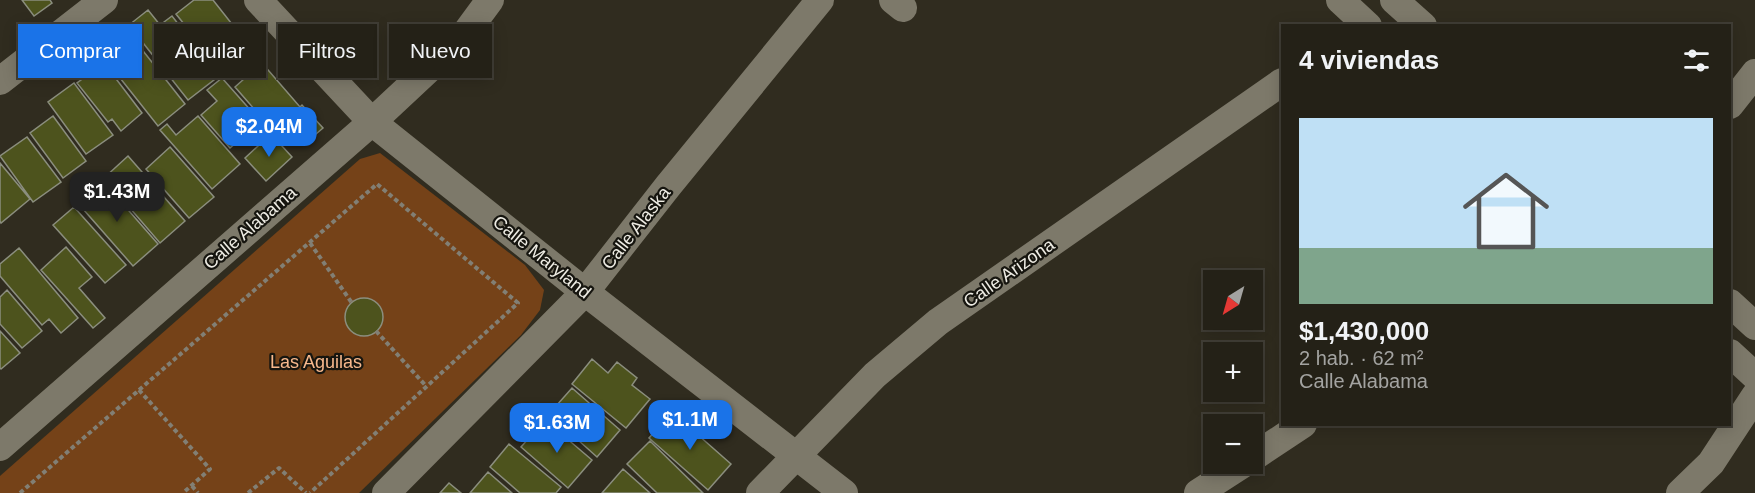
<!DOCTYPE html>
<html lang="es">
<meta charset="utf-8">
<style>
body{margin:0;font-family:Arial,sans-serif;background:#302e24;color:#f1f3f6;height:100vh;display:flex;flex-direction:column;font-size:22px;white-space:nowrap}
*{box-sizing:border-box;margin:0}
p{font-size:20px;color:#a3a3a1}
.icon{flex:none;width:33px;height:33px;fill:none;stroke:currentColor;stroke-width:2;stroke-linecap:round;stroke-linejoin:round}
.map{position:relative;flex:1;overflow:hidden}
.details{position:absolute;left:1281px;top:24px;width:450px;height:402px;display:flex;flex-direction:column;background:#242117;border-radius:0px;box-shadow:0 3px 15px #0003,0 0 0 2px #413e36}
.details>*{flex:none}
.banner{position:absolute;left:18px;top:24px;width:570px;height:54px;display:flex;gap:12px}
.needle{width:39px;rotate:217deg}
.tools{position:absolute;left:1203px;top:270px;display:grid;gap:12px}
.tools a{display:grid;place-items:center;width:60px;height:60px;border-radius:0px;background:#242117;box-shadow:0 3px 15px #0003,0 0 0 2px #413e36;font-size:30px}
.price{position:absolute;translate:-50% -51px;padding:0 14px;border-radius:12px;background:#1a73e8;color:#fff;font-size:20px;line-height:39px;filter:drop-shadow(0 2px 3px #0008)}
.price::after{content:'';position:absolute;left:50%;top:36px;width:18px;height:14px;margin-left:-9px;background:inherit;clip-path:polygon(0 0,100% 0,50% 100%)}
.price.on{background:#222;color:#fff}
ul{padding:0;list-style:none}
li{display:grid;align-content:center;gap:12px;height:318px;padding:0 18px}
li+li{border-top:2px solid #413e36}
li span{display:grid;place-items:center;height:186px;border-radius:0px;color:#555}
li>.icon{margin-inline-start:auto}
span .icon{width:108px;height:108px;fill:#fffc;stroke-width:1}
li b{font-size:26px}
h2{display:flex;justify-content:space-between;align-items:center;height:72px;padding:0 18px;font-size:26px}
.pill{padding:0 21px;border-radius:0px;background:#242117;box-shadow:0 3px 15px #0003,0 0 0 2px #413e36;font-size:21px;line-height:54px}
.pill.on{background:#1a73e8;color:#fff}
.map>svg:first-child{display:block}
.green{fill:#754218}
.building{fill:#4d531d;stroke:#8b8e7e;stroke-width:1.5}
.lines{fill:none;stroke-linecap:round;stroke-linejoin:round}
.path{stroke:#827f74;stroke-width:4;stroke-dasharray:4.5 3;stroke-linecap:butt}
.minor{stroke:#7d796a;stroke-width:28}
.labels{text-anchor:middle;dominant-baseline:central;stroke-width:4.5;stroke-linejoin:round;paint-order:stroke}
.street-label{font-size:18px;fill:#eeece4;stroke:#16150f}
.park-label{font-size:18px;fill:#f7b88c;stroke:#16150f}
</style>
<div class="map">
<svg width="1755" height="493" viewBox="0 0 1755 493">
<rect width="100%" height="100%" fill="#302c1f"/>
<path class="green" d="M380 153 525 265 544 290 540 310 521 335 359 493H0V476L360 159Z"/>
<path class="building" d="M22 0H50L52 3 34 16Z
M194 0H213L250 47 221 70 176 14Z
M148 10 160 25 172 16 219 76 188 100 129 25Z
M136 42 185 104 158 126 109 64Z
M104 63 142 113 121 131 112 119 108 122 77 83Z
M262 63 300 107 302 105 323 128 309 140 291 119 275 133 235 87Z
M222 78 261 122 230 148 201 115 217 101 207 90Z
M74 83 113 135 86 154 48 102Z
M53 116 86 161 63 178 30 133Z
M198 116 240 164 212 189 160 130 167 124 176 135Z
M271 134 292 157 266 181 245 158Z
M27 137 61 182 33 202 0 156Z
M170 147 214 197 189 218 146 169Z
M128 156 185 221 160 243 104 178Z
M0 163 30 199 1 223 0 221Z
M101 179 158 244 133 266 76 201Z
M74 207 126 265 105 283 53 225Z
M66 247 92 277 79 288 105 318 93 328 41 270Z
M19 248 78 318 61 333 49 319 42 325 0 276V264Z
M7 290 42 331 22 348 0 324V297Z
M345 317a19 19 0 1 1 38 0a19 19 0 1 1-38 0Z
M0 331 20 353 1 369 0 368Z
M592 359 608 373 617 362 637 378 632 385 650 399 626 428 572 384Z
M572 388 620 430 597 457 549 414Z
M672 412 731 464 708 490 649 438Z
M545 420 592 460 568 488 521 447Z
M650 441 703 493H657L627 464Z
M509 444 561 487 556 493H520L490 467Z
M623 469 650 493H602Z
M488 472 512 493H470Z
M449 483 461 493H440Z"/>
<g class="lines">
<path class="path" d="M310 243 352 303
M376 331 426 386
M139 390 210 469 183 493
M192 486 198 493
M20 493 377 184 518 303 310 493
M248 493 279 468 306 493"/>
<path class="minor" d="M258 0 372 122 585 292 844 493
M893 0 903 8
M1340 0 1368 26
M1394 0 1423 26
M0 81 104 0
M1730 105 1755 73
M1730 303 1755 326
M1730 353 1755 376
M0 447 372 122 462 38 490 0
M1252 458 1303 424
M386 493 585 292 668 186 820 0
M760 493 875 375 938 322 1282 82
M1198 493 1243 464
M1680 493 1711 463 1755 396"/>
</g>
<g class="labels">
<g class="street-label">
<text transform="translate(250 228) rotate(-41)">Calle Alabama</text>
<text transform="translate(636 228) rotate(-52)">Calle Alaska</text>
<text transform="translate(542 257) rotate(39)">Calle Maryland</text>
<text transform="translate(1009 273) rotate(-35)">Calle Arizona</text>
</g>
<g class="park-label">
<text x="316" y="362">Las Aguilas</text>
</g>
</g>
</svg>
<div class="tools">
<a><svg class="needle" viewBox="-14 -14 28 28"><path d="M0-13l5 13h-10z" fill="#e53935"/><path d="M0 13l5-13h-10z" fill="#a3a3a1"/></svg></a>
<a>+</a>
<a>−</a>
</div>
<b class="price" style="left:269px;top:158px">$2.04M</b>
<b class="price on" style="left:117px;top:223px">$1.43M</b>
<b class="price" style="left:690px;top:451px">$1.1M</b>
<b class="price" style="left:557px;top:454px">$1.63M</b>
<div class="banner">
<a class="pill on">Comprar</a>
<a class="pill">Alquilar</a>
<a class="pill">Filtros</a>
<a class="pill">Nuevo</a>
</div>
<section class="details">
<h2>4 viviendas<svg class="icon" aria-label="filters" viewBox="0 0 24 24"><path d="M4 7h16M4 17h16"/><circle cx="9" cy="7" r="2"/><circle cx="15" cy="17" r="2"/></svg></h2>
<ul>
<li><span style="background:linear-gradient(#bfe0f5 70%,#7fa58c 0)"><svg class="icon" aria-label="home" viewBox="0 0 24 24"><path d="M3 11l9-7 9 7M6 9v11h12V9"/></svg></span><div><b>$1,430,000</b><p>2 hab. · 62 m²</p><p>Calle Alabama</p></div></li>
</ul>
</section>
</div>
